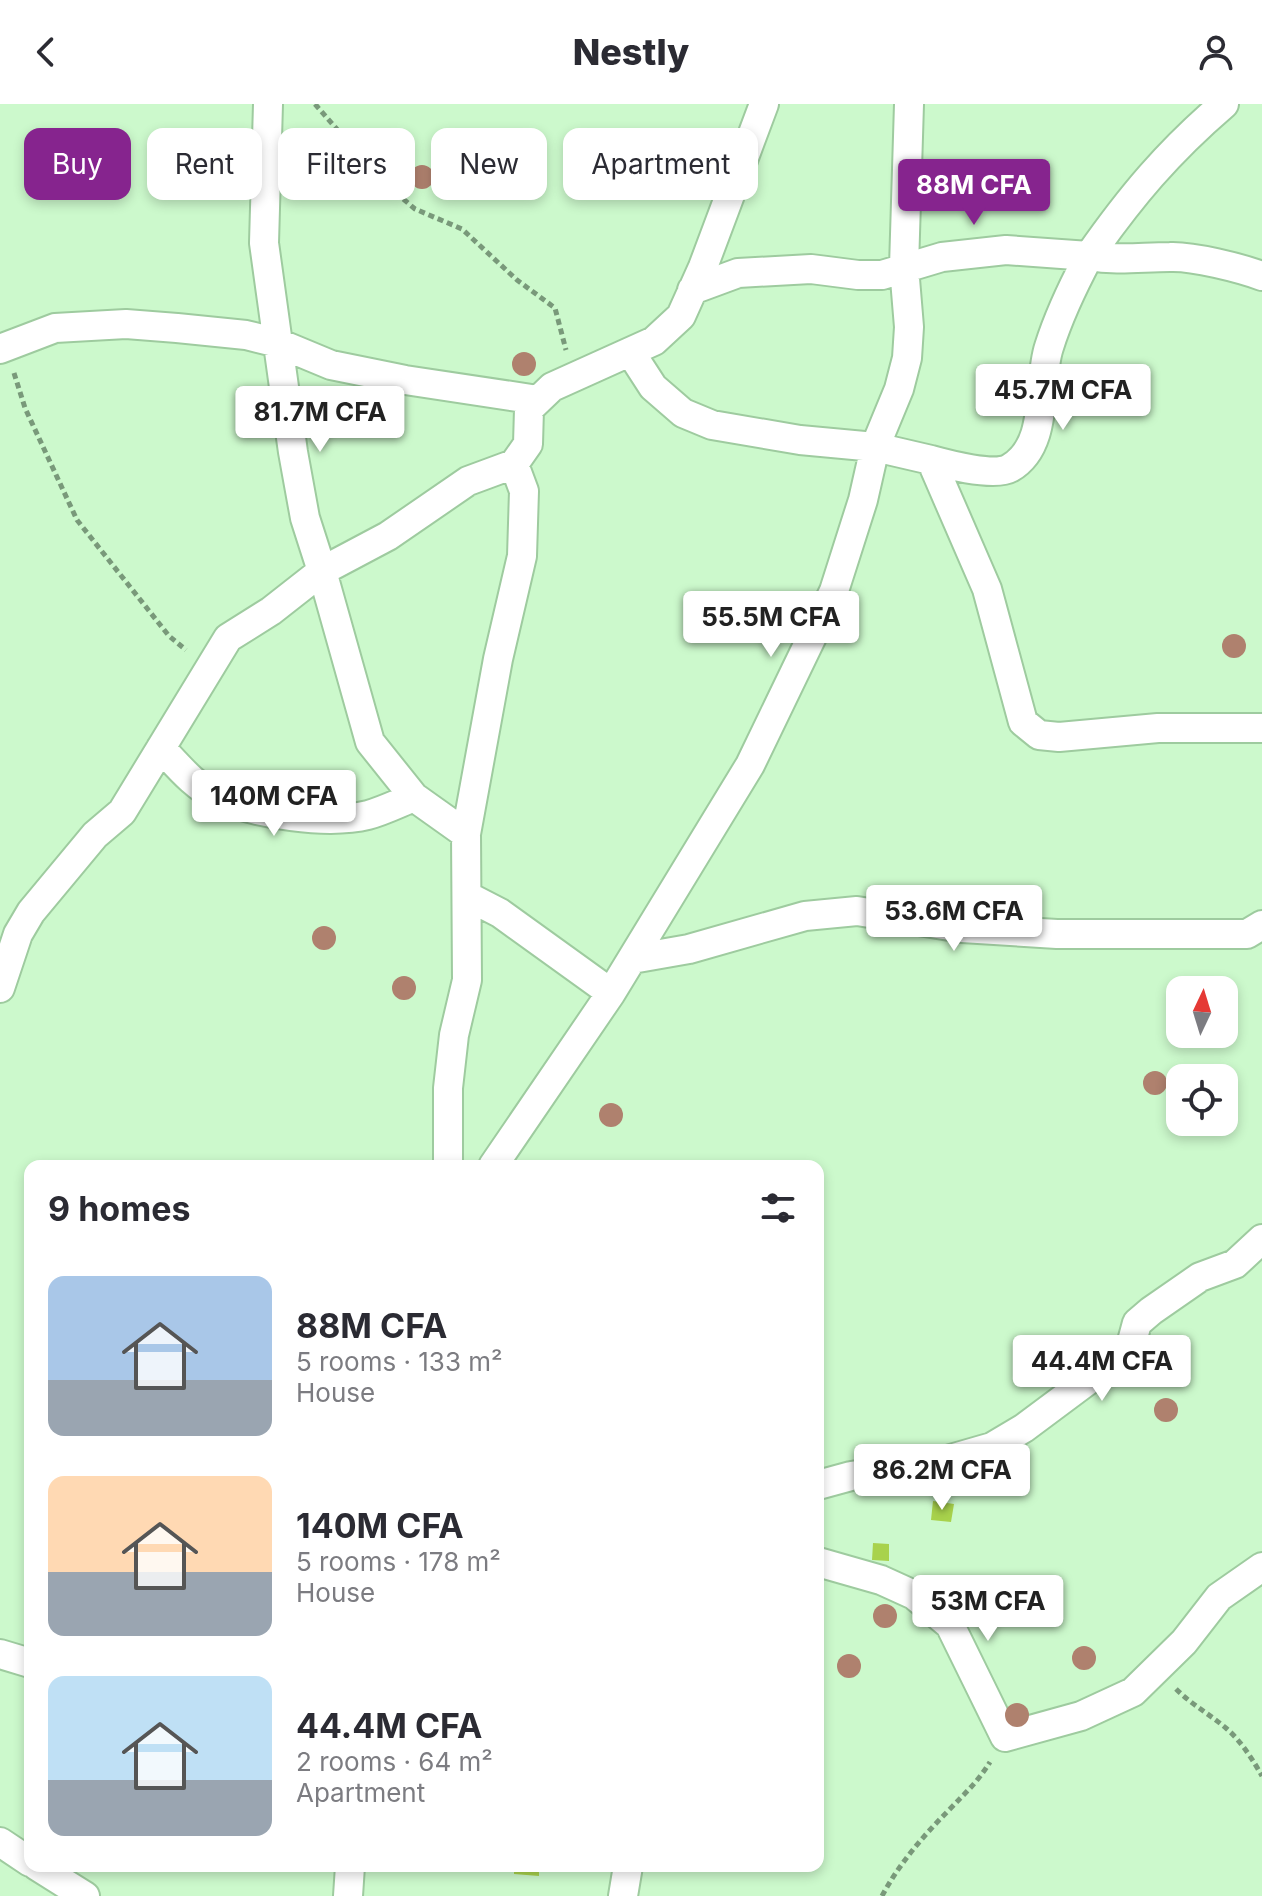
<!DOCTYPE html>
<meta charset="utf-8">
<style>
body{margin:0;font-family:Inter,sans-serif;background:#f7f7f7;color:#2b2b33;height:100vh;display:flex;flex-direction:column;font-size:30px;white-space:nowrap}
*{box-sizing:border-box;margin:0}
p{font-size:26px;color:#7c7c81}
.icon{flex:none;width:44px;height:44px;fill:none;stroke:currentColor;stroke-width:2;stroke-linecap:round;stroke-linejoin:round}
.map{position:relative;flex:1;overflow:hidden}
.drawer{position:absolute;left:24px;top:1056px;width:800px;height:712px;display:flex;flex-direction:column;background:#fff;border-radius:16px;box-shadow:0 4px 12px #0003}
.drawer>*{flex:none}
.banner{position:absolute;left:24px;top:24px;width:800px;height:72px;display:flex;gap:16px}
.needle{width:52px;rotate:4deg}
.buttons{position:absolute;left:1166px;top:872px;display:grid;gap:16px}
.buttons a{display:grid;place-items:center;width:72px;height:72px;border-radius:16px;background:#fff;box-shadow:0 4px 12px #0003;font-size:40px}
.price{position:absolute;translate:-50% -68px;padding:0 18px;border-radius:8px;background:#fff;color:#222;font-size:26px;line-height:52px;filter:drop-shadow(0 2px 4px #0008)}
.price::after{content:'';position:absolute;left:50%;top:48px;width:24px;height:18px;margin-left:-12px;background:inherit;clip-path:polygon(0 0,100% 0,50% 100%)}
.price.on{background:#86248e;color:#fff}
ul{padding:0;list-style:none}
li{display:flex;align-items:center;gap:24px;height:200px;padding:0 24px}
li span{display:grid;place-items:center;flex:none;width:224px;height:160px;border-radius:16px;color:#555}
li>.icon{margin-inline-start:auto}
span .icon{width:96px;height:96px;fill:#fffc;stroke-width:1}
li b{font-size:34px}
h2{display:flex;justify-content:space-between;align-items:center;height:96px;padding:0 24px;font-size:34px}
.pill{padding:0 28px;border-radius:16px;background:#fff;box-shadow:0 4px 12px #0003;font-size:28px;line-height:72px}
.pill.on{background:#86248e;color:#fff}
header{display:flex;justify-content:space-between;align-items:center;height:104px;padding:0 24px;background:#fff;font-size:36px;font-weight:800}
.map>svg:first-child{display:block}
.building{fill:#a8d24c}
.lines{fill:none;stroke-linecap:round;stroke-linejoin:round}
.minor-casing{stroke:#9ecb9f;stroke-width:32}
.path{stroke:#79997a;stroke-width:5;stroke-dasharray:6 4;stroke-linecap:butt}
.minor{stroke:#fff;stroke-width:28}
.tree{fill:#af816e}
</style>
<header><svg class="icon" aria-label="back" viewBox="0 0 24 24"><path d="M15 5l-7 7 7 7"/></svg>Nestly<svg class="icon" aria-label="person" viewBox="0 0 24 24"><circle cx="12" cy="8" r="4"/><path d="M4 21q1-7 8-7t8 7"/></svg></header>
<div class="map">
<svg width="1262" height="1792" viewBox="0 0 1262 1792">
<rect width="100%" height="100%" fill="#ccf9cc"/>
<path class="building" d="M933 1397 954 1400 951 1418 931 1416Z
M873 1439 889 1440V1457L872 1456Z
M514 1762H539V1772L514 1770Z"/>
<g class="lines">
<g class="minor-casing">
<path id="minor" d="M268 0 264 139 293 348 305 414 322 467 370 638 414 693 466 730
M692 186 738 169 811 165 858 171H882L942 153 1006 146 1089 152C1131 92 1168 48 1224 0
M0 245 55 224 126 220 177 224 246 231 278 239 331 261 405 276 538 296
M631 249 653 283 683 309 712 321 800 336 875 343 931 356 987 485 1023 618 1039 631 1059 633 1158 624H1262
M931 356C949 361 995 373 1010 364 1050 341 1037 279 1049 243 1059 211 1073 182 1089 152 1117 157 1142 153 1170 153 1193 152 1240 164 1262 172
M161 644C178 662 194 682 217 693 255 710 327 721 368 711 383 707 399 699 414 693
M467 792 500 809 611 889
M632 855 689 845 805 812 857 807 962 824 1057 830H1247L1262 821
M0 884 18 830 31 808 95 731 122 708 228 534 271 507 322 467 388 432 468 377 514 360 528 340 529 305 552 283 654 237 681 212 703 163 764 0
M448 1062V984L454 931 467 876 466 730 498 555 522 452 524 387 514 360
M493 1062 611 889 750 661 834 487 863 396 875 343 899 285 907 254 909 223 904 163 909 0
M818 1381 851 1372 940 1358 992 1343 1024 1324 1130 1245 1137 1219 1151 1207 1200 1173 1235 1160 1262 1135
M818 1458 881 1476 914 1491 950 1521 1005 1633 1081 1612 1133 1588 1184 1538 1219 1493 1262 1463
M0 1550 30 1559
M0 1738 30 1758
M37 1762 85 1792
M348 1792 350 1762
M623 1792 628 1762"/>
</g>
<path class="path" d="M315 0 381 76 415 105 462 125 517 176 555 204 566 246
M14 269 25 304 77 416 169 532 186 546
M1176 1585C1192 1601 1211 1611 1227 1625 1241 1637 1253 1656 1262 1672
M882 1792C899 1760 923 1732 949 1706 965 1689 977 1679 990 1658"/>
<use href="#minor" class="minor"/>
</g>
<g class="tree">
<circle cx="422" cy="73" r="12"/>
<circle cx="524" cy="260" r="12"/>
<circle cx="1234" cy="542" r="12"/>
<circle cx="324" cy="834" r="12"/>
<circle cx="404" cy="884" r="12"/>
<circle cx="1155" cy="979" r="12"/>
<circle cx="611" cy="1011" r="12"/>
<circle cx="1166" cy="1306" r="12"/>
<circle cx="885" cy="1512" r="12"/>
<circle cx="1084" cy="1554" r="12"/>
<circle cx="849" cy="1562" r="12"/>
<circle cx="1017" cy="1611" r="12"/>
</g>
</svg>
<div class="buttons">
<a><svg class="needle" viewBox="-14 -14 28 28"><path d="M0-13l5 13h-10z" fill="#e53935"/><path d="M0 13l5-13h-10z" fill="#7c7c81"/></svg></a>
<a><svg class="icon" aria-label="locate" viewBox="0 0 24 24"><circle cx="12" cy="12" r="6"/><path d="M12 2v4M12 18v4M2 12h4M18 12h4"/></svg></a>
</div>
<b class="price on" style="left:974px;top:123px">88M CFA</b>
<b class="price" style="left:1063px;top:328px">45.7M CFA</b>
<b class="price" style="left:320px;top:350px">81.7M CFA</b>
<b class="price" style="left:771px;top:555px">55.5M CFA</b>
<b class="price" style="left:274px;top:734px">140M CFA</b>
<b class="price" style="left:954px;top:849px">53.6M CFA</b>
<b class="price" style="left:1102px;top:1299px">44.4M CFA</b>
<b class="price" style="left:942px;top:1408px">86.2M CFA</b>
<b class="price" style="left:988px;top:1539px">53M CFA</b>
<div class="banner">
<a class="pill on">Buy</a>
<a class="pill">Rent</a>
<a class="pill">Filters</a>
<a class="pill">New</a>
<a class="pill">Apartment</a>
</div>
<section class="drawer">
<h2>9 homes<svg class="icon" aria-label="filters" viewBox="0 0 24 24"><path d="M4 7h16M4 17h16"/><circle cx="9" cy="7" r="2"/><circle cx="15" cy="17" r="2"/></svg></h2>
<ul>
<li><span style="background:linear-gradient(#a9c7e8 65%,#9aa5b1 0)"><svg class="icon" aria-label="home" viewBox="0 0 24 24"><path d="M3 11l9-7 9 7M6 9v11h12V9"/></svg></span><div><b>88M CFA</b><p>5 rooms · 133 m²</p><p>House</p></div></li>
<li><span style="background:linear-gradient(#ffd9b3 60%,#9aa5b1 0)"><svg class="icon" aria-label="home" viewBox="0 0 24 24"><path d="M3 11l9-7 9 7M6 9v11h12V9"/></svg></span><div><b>140M CFA</b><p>5 rooms · 178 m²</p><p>House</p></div></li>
<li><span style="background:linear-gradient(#bfe0f5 65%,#9aa5b1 0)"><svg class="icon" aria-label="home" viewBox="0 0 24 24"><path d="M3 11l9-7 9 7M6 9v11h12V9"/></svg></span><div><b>44.4M CFA</b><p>2 rooms · 64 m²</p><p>Apartment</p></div></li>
</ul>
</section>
</div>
